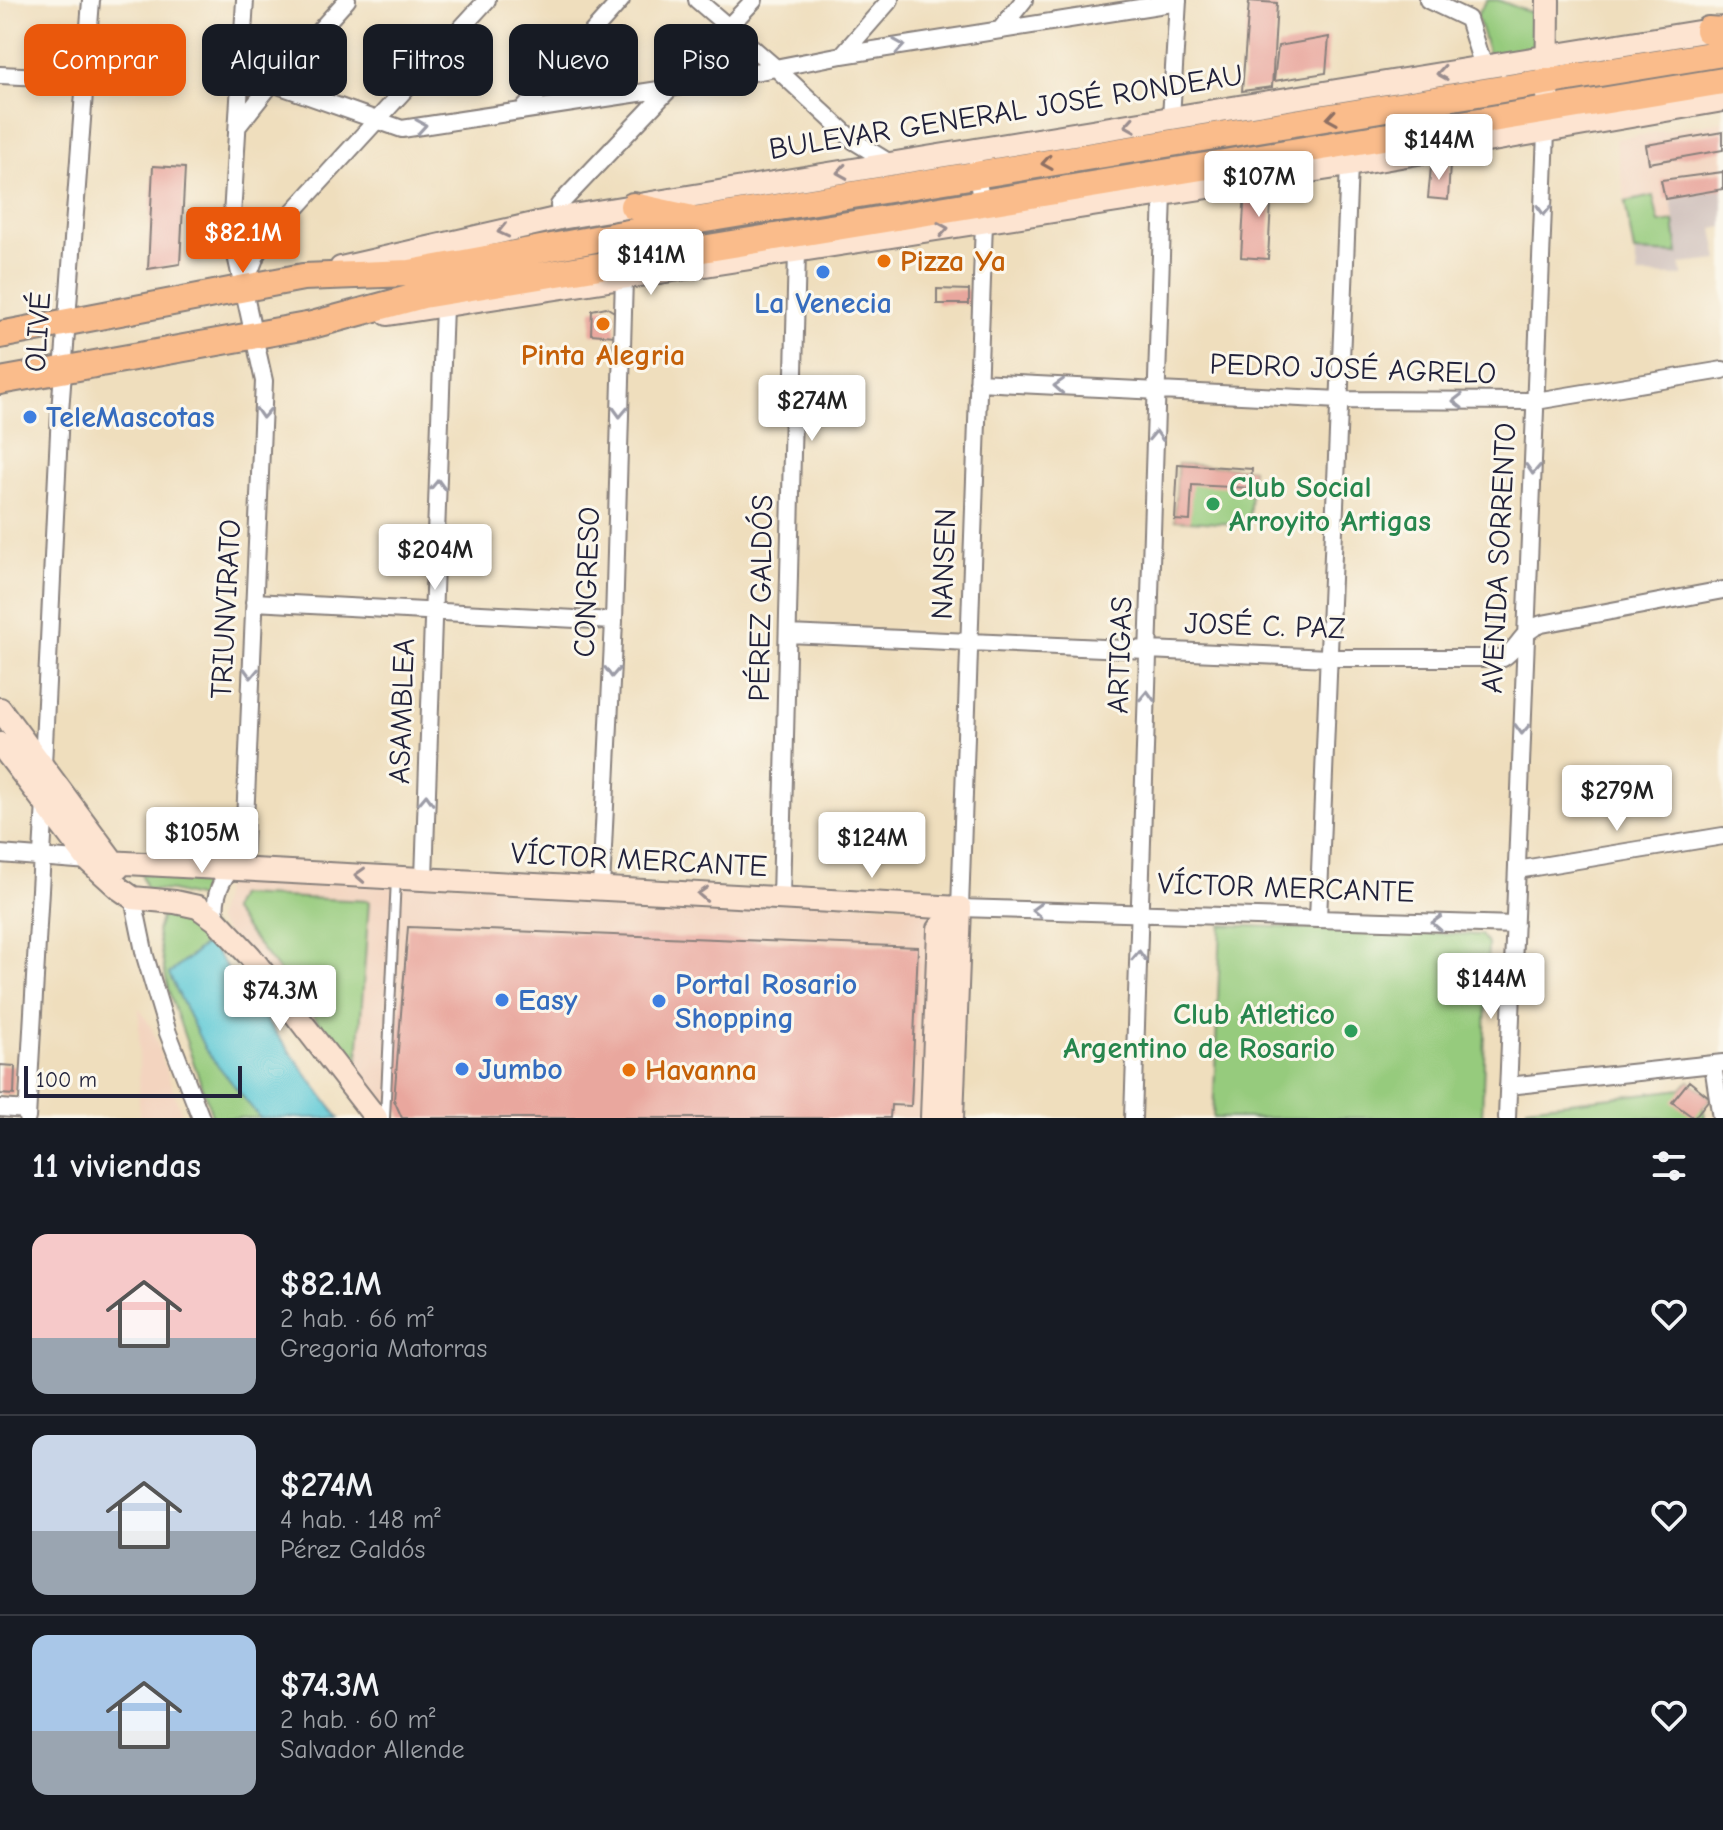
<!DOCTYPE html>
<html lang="es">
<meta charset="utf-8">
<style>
body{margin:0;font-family:"Comic Neue",sans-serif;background:#242831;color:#f1f3f6;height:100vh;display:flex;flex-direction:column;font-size:30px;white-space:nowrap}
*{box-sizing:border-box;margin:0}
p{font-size:26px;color:#9ea1a6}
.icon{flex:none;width:44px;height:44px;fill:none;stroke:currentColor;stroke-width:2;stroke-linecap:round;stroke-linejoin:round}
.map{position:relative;height:1118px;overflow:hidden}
.side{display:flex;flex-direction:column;background:#171b24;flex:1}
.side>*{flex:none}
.top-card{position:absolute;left:24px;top:24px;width:800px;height:72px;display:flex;gap:16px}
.scale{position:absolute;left:24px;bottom:20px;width:218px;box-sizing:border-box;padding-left:8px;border:4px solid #22223b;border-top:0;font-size:22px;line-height:28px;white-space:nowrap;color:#22223b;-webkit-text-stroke:6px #fbf7ec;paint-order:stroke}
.price{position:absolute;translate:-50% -68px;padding:0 18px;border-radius:8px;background:#fff;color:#222;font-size:26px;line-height:52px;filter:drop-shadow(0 2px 4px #0008)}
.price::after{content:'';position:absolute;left:50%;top:48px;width:24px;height:18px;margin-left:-12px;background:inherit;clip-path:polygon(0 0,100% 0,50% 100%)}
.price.on{background:#ea580c;color:#fff}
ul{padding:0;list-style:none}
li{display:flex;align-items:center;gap:24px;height:200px;padding:0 32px}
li+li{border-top:2px solid #363941}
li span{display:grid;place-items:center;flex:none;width:224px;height:160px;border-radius:16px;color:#555}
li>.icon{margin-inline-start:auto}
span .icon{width:96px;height:96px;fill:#fffc;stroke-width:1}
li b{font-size:34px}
h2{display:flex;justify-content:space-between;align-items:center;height:96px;padding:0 32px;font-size:34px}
.tag{padding:0 28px;border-radius:16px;background:#171b24;box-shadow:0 4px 12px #0003;font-size:28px;line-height:72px}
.tag.on{background:#ea580c;color:#fff}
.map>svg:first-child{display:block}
.built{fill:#f3d4bf}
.industrial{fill:#cfc0bb}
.green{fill:#96cb7d;stroke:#5c765c;stroke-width:2}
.water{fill:#5dc9d6;stroke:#407688;stroke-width:2}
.building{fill:#e9a79e}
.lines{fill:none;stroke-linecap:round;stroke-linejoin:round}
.lane-casing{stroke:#88807c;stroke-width:12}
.street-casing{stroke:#88807c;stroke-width:20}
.secondary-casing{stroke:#88807c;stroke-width:26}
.primary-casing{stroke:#88807c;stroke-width:30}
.lane{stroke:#fff;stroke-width:8}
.street{stroke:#fff;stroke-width:16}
.secondary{stroke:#fde4d1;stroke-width:22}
.primary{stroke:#fabc8b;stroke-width:26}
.oneway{stroke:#9c9ca7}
.oneway2{stroke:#9a8d8e}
.oneway3{stroke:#8e6f63}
.food-dot{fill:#e8710a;stroke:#fbf7ec;stroke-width:3}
.shop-dot{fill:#3f7fe0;stroke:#fbf7ec;stroke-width:3}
.leisure-dot{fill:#2e9e5b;stroke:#fbf7ec;stroke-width:3}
.labels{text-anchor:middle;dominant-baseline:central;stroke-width:6;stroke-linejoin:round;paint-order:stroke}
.street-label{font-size:30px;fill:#22223b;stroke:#fbf7ec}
.food-label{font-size:30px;font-weight:bold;fill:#c56008;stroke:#fbf7ec;text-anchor:start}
.shop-label{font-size:30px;font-weight:bold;fill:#366cbe;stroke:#fbf7ec;text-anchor:start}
.leisure-label{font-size:30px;font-weight:bold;fill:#27864d;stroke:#fbf7ec;text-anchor:start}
</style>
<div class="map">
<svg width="1723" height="1118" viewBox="0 0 1723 1118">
<rect width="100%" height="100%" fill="#fbf7ec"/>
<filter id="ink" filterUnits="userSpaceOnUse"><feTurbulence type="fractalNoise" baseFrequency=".0125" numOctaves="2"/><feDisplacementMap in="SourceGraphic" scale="16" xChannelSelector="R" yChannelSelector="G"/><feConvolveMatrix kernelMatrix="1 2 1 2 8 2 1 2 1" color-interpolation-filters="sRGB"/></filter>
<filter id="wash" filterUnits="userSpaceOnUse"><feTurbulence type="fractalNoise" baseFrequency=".006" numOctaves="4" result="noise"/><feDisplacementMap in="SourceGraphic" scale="32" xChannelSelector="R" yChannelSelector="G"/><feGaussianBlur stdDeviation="1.8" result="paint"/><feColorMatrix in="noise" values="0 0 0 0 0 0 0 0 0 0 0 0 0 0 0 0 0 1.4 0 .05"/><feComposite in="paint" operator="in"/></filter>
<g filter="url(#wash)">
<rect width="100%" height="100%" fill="#efdebd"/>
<path class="built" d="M1723 121V189L1671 198 1678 254 1634 252 1615 139Z
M228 872 960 908 932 1118H376L216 920Z
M139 1007 152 1029 183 1118H139Z"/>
<path class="industrial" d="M1723 189V227L1713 229 1719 260 1680 264 1683 276 1638 275 1634 252 1678 254 1671 198Z"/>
<path class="green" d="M1487 0H1498L1534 14V49L1489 55 1477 15Z
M729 37 763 66 701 78 697 71Z
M1653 196 1659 223 1674 221 1678 254 1634 252 1625 202Z
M1178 464 1252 469 1249 525 1175 520Z
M141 873 185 875 212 881 207 900 172 891 146 889Z
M238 895 369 901 358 1060 353 1066 231 910Z
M179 913 200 919 219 932 169 974 205 1049 260 1118H213L168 989 157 931 162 915Z
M1221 925 1481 935 1488 944 1482 1118H1213Z
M1689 1081 1710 1098 1703 1106 1705 1118H1527V1107L1682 1089Z"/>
<path class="water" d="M208 942 339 1118H260L205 1049 169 974Z"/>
<g id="blocks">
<path class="building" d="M1249 1 1277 3 1272 87 1242 91Z
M1329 37 1326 73 1274 81 1278 46Z
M1723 132V150L1649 163 1646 145Z
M1450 164 1448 200 1428 198 1431 167Z
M153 166 185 168 180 264 148 269Z
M1723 172V189L1665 199 1661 180Z
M1283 182 1282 203 1271 202 1268 259 1241 257 1245 189Z
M937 289 969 290V304H937Z
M606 307 616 313 615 336 591 334 592 310Z
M1178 464 1252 469 1251 488 1192 485 1190 521 1175 520Z
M408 927 918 947 911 1106 891 1105 890 1118H402L394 1100Z
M0 1065 15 1066 14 1095 0 1094Z
M1689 1081 1710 1098 1694 1118 1672 1102Z"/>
</g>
</g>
<g filter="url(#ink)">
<use href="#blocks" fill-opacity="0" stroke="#88807c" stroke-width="2"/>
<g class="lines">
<g class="lane-casing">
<path id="lane" d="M385 1118 396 878"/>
</g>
<g class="street-casing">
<path id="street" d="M697 0 777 69 854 141 890 163 897 162
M1428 0 1468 19 1479 54 1487 66
M1000 30 1024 0
M842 55 890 0
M241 72 402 129 672 88 842 55 1178 2
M0 75 86 79
M522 111 621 0
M1171 118 1178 0
M238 126 272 83 347 0
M976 166 984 222 960 908 1515 925
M560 218 559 205 754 0
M244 287 257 253 267 240 487 0
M978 382 1339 400 1536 401 1723 370
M254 602 614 621
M788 634 1329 658H1503C1519 648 1522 630 1542 624L1723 590
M43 765 60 412 91 0
M0 854 89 861
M1517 870 1723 836
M424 878 444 306
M601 888 614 621 624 278
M133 898 145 956 168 1033 201 1118
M781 898 797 251
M1318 919 1349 165
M216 920C214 901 217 888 228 872L243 868 264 381 231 233 245 0
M1713 1065 1721 1118
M1508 1086 1723 1063
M0 1108 27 1110
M27 1118 45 802
M1133 1118 1163 194
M1507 1118 1546 132"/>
</g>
<g class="secondary-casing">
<path id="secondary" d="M1547 126 1548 0
M341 268 560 218 1723 28
M388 314 1349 165 1723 100
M0 709 118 868
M0 744 89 861 120 889 133 898 175 902 198 907 216 920 250 956 376 1118
M89 861 960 908
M932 1118 939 929 960 908
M952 1118 960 908"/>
</g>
<g class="primary-casing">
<path id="primary" d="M1708 30 1723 31
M1246 170 1289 175
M633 206 688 218
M0 335 303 277 410 273 699 220 1723 53
M0 381 312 325 423 295 1723 81"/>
</g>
<use href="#lane" class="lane"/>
<use href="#street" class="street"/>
<use href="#secondary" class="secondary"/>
<use href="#primary" class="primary"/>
</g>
<defs><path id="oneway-chevron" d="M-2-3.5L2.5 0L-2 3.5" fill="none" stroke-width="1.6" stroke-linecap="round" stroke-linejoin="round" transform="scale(2)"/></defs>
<g class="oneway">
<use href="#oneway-chevron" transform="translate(899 46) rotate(-9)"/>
<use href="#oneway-chevron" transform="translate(421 126) rotate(-9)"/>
<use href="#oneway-chevron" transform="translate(1544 210) rotate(92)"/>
<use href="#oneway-chevron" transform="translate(1059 386) rotate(-177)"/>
<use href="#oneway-chevron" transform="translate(1458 401) rotate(-180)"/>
<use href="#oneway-chevron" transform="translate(620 412) rotate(92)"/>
<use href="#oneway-chevron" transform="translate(263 413) rotate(93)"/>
<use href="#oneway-chevron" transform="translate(1156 436) rotate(-88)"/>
<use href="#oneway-chevron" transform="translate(1533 469) rotate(93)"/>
<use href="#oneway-chevron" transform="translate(438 485) rotate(-88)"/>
<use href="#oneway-chevron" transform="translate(612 672) rotate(93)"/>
<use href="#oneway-chevron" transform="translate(251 673) rotate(92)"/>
<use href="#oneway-chevron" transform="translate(1147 696) rotate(-88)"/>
<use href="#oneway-chevron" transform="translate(1522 729) rotate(92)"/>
<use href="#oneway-chevron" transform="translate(426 800) rotate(-88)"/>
<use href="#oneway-chevron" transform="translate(1037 910) rotate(-178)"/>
<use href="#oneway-chevron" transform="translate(1437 923) rotate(-178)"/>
<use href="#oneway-chevron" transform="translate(1139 956) rotate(-88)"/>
</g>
<g class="oneway2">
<use href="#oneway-chevron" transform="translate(1442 73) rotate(171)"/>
<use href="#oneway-chevron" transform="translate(1130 125) rotate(171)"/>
<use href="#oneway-chevron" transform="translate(842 172) rotate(171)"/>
<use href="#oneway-chevron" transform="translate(943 229) rotate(-9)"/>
<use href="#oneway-chevron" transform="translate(503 231) rotate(167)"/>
<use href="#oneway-chevron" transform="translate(360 875) rotate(-177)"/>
<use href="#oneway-chevron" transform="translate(703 894) rotate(-177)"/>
</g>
<g class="oneway3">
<use href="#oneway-chevron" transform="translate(1332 118) rotate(171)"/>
<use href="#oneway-chevron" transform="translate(1047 163) rotate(171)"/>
</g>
</g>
<g class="food-dot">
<circle cx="884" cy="261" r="8"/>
<circle cx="603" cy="324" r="8"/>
<circle cx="629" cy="1070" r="8"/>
</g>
<g class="shop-dot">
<circle cx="823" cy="272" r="8"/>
<circle cx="30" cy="417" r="8"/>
<circle cx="502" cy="1000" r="8"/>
<circle cx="659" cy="1001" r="8"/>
<circle cx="462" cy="1069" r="8"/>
</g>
<g class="leisure-dot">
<circle cx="1213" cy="504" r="8"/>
<circle cx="1351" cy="1031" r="8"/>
</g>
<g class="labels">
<g class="street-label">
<text transform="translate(1006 112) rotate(-9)">BULEVAR GENERAL JOSÉ RONDEAU</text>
<text transform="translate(38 332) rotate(-86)">OLIVÉ</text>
<text transform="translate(1353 369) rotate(2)">PEDRO JOSÉ AGRELO</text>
<text transform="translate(1499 558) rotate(-87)">AVENIDA SORRENTO</text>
<text transform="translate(944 564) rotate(-88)">NANSEN</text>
<text transform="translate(587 582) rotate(-88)">CONGRESO</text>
<text transform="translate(761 598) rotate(-89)">PÉREZ GALDÓS</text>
<text transform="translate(226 609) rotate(-87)">TRIUNVIRATO</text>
<text transform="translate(1265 626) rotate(2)">JOSÉ C. PAZ</text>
<text transform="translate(1120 655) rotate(-88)">ARTIGAS</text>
<text transform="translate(402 711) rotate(-88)">ASAMBLEA</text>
<text transform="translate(639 860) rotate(3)">VÍCTOR MERCANTE</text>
<text transform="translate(1286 888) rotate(2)">VÍCTOR MERCANTE</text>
</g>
<g class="food-label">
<text x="900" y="261">Pizza Ya</text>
<text x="603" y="355" text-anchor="middle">Pinta Alegria</text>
<text x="645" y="1070">Havanna</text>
</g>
<g class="shop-label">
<text x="823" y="303" text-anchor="middle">La Venecia</text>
<text x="46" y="417">TeleMascotas</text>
<text x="675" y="984">Portal Rosario<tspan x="675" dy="34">Shopping</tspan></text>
<text x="518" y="1000">Easy</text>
<text x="478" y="1069">Jumbo</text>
</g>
<g class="leisure-label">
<text x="1229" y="487">Club Social<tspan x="1229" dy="34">Arroyito Artigas</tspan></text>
<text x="1335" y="1014" text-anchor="end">Club Atletico<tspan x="1335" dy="34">Argentino de Rosario</tspan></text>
</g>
</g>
</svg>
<div class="scale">100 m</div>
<b class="price" style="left:1439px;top:182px">$144M</b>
<b class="price" style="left:1259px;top:219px">$107M</b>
<b class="price on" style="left:243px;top:275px">$82.1M</b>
<b class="price" style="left:651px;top:297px">$141M</b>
<b class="price" style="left:812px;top:443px">$274M</b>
<b class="price" style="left:435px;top:592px">$204M</b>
<b class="price" style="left:1617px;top:833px">$279M</b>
<b class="price" style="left:202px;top:875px">$105M</b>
<b class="price" style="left:872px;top:880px">$124M</b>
<b class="price" style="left:1491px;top:1021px">$144M</b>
<b class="price" style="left:280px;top:1033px">$74.3M</b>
<div class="top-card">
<a class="tag on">Comprar</a>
<a class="tag">Alquilar</a>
<a class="tag">Filtros</a>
<a class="tag">Nuevo</a>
<a class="tag">Piso</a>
</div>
</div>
<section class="side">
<h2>11 viviendas<svg class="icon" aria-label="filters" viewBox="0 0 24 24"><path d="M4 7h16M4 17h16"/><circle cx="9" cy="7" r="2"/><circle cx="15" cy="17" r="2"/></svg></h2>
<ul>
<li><span style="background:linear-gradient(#f6c9c9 65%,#9aa5b1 0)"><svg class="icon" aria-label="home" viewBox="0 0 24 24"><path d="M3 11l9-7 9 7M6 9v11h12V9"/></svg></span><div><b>$82.1M</b><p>2 hab. · 66 m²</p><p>Gregoria Matorras</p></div><svg class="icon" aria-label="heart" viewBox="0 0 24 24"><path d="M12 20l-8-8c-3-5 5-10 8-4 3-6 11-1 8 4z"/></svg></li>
<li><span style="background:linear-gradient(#c9d6e8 60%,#9aa5b1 0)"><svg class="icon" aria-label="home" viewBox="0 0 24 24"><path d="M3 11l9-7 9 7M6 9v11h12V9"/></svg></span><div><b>$274M</b><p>4 hab. · 148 m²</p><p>Pérez Galdós</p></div><svg class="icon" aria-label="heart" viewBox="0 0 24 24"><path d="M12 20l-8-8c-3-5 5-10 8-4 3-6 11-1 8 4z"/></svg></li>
<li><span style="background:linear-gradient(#a9c7e8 60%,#9aa5b1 0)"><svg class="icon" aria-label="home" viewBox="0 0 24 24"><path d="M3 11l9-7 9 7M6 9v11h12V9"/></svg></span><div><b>$74.3M</b><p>2 hab. · 60 m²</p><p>Salvador Allende</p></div><svg class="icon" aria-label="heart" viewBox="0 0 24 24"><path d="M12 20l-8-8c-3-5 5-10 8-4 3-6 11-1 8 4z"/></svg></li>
</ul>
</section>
